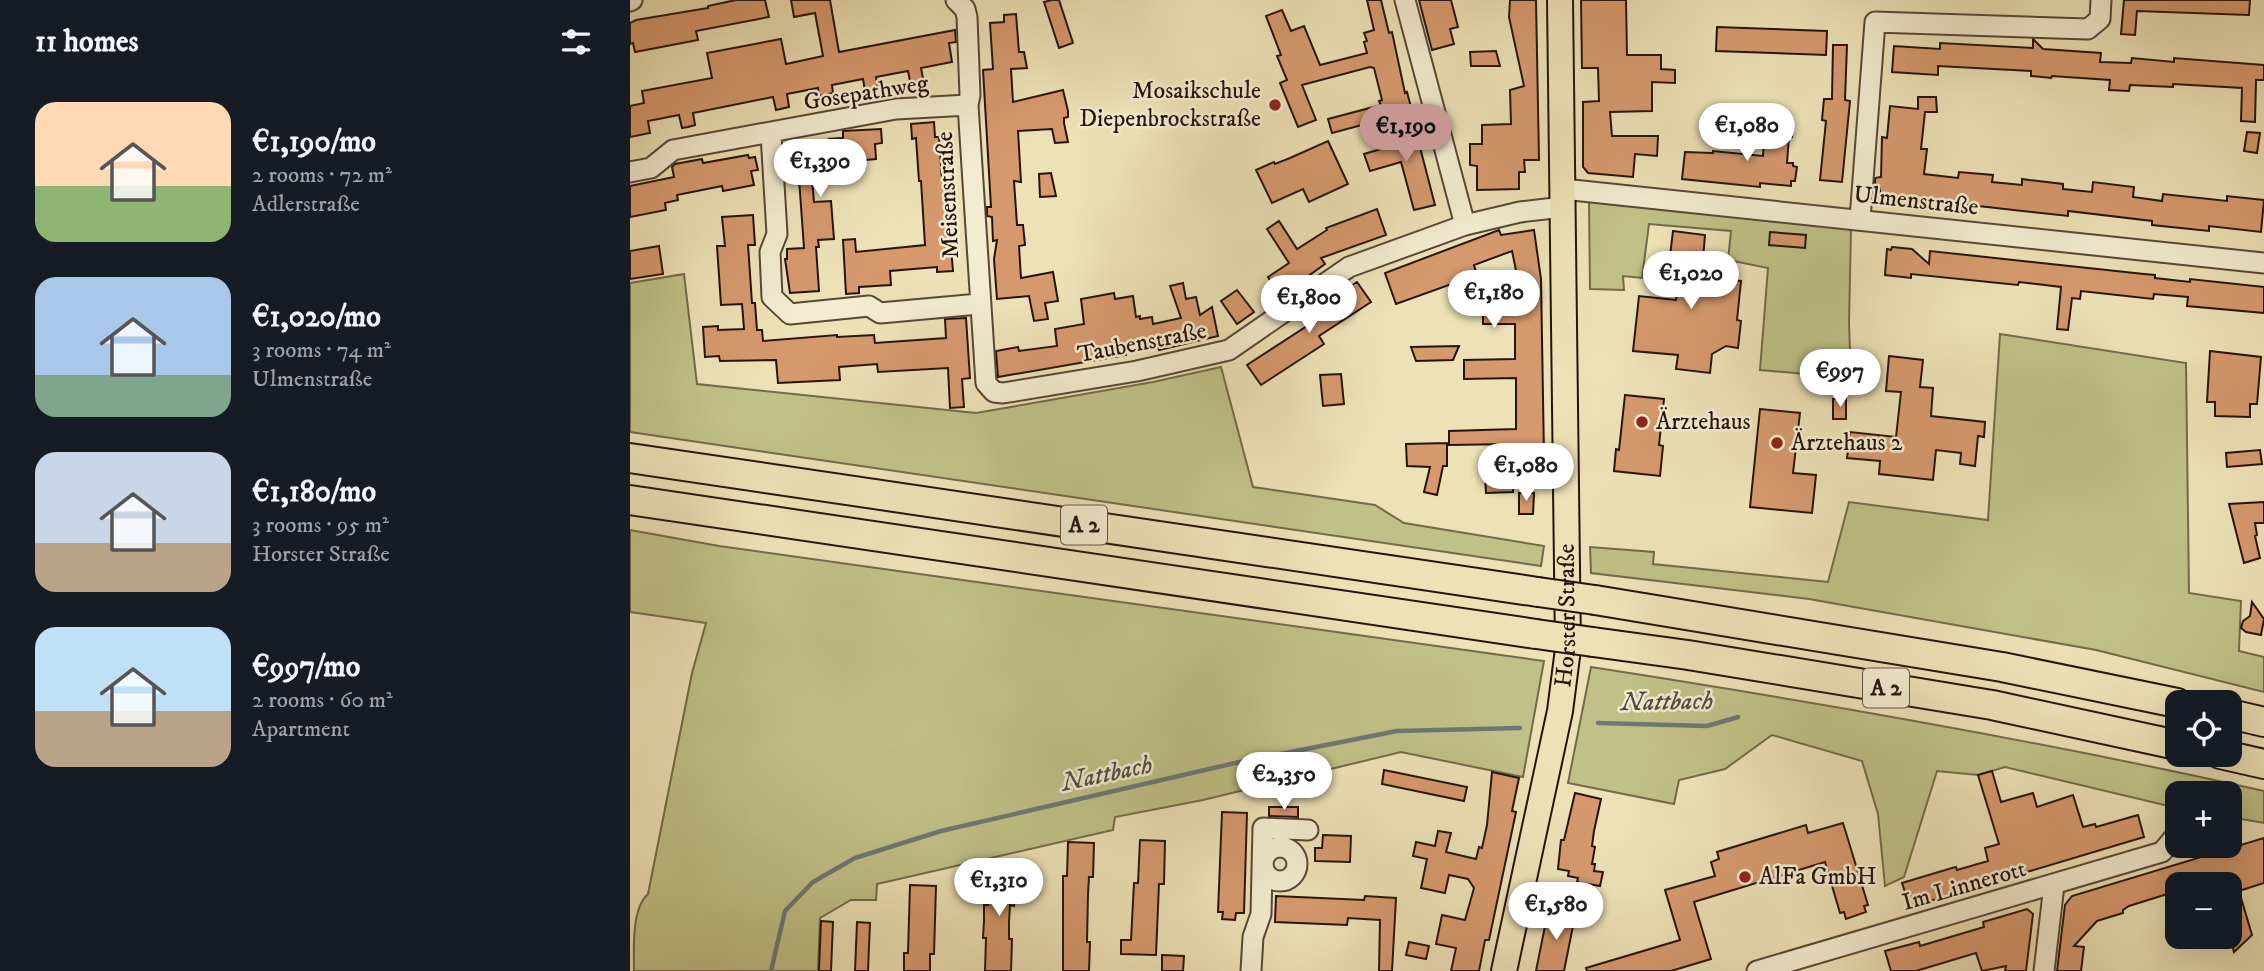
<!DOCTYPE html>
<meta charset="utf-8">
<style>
body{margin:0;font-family:"IM FELL DW Pica",serif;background:#242831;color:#f1f3f6;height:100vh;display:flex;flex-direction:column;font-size:26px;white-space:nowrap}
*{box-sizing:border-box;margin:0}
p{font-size:23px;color:#9ea1a6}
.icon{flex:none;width:38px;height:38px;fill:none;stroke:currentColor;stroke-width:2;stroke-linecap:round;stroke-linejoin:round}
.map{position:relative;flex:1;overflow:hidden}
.side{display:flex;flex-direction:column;background:#171b24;width:630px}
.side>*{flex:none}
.controls{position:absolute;left:1535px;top:690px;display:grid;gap:14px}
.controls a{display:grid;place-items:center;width:77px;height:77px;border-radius:14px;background:#171b24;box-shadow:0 7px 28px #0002;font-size:35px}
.price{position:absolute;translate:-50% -60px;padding:0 16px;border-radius:24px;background:#fff;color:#222;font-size:23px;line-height:46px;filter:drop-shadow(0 2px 4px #0008)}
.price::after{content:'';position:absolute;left:50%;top:42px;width:21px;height:16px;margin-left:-10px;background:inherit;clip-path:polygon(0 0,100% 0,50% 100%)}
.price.current{background:#c59692;color:#111}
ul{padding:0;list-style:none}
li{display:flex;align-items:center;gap:21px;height:175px;padding:0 35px}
li span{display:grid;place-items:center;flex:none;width:196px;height:140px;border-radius:21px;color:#555}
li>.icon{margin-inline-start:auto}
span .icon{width:84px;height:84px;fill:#fffc;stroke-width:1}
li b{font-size:30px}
h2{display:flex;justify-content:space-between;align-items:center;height:84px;padding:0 35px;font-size:30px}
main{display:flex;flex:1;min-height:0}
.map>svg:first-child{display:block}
.green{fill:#c0c188;stroke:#736a4a;stroke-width:2}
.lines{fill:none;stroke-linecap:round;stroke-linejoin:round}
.stream{stroke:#6d7874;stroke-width:4.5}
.building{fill:#d6996e;stroke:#26130d;stroke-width:2}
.minor-casing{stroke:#584737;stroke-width:23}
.major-casing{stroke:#26130d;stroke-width:28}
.highway-casing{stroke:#26130d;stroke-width:32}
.minor{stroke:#f3ecd0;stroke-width:19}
.major{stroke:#ede2b6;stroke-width:24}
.highway{stroke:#ede2b6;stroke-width:28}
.highway-bridge-casing{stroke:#26130d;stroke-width:32;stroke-linecap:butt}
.highway-bridge{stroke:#ede2b6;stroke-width:28}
.poi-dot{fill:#8f2418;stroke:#f3ecd0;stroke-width:2.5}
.labels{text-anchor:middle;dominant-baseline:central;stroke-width:5;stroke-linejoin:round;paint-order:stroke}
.shield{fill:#f3ecd0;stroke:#645448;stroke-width:2}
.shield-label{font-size:23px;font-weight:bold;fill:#26130d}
.poi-label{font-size:24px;fill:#26130d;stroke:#f3ecd0;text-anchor:start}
.street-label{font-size:24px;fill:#26130d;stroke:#f3ecd0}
.water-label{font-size:26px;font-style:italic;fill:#504e49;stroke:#f3ecd0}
</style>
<main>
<section class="side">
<h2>11 homes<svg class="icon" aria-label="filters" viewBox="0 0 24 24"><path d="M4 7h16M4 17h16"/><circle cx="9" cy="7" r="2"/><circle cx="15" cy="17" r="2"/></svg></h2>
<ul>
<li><span style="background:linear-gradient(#ffd9b3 60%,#8fb573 0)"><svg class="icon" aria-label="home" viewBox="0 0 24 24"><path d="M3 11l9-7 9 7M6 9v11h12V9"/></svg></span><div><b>€1,190/mo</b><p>2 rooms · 72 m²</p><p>Adlerstraße</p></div></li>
<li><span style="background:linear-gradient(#a9c7e8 70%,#7fa58c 0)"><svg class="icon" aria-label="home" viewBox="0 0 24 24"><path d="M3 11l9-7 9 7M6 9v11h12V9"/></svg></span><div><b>€1,020/mo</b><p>3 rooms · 74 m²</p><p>Ulmenstraße</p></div></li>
<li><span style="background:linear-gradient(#c9d6e8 65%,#b9a48a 0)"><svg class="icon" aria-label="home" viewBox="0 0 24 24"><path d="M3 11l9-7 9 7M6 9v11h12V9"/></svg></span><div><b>€1,180/mo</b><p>3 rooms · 95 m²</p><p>Horster Straße</p></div></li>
<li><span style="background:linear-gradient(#bfe0f5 60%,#b9a48a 0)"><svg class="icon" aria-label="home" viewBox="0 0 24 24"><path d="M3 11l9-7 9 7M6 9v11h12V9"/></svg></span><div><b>€997/mo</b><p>2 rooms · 60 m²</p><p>Apartment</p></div></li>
</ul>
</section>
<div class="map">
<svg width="1634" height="971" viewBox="0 0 1634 971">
<rect width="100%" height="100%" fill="#ede2b6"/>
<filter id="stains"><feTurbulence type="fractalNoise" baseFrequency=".00286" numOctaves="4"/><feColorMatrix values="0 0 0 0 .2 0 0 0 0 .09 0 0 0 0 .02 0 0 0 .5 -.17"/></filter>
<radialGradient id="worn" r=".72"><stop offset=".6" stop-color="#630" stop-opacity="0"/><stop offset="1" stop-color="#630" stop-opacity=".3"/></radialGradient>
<path class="green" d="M959 201 1221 228 1219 323 1221 378 1130 370 1138 268 1098 260 1101 231 1019 224 1012 278 993 276 994 290 960 289Z
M54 274 67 384 346 413 523 382 591 367 623 487 745 505 774 523 914 546 911 566 0 432V283Z
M1370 334 1556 363 1559 593 1611 601 1609 651 1634 657V692L1466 650 1179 599 961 573 960 547 1024 552 1023 564 1198 582 1219 502 1358 520Z
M0 530 89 546 914 661 893 777 771 752 573 800 485 817 483 830 247 884 246 900H221L190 918 188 971H4C4 950 1 909 18 894L62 673 76 623 0 612Z
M961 667C1187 702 1412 741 1634 791V823L1600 817V793H1547V808L1375 767 1348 775 1307 771 1274 877 1255 886 1248 814 1232 761 1142 735 1095 769 1049 780 1044 804 938 783Z"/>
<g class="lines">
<path class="stream" d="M968 723 1077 726 1108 717
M141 971 155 911 183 882 225 858 311 831 605 763 767 731 890 728"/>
</g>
<path class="building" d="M106 0H135L139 17 66 31 68 40 5 52 3 43 0 44V23L6 20 78 8V6Z
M161 0H200L209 52 325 30 326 42 319 43 322 62 291 68 294 84 281 86 278 71 246 77 248 88 235 91 233 79 202 85 203 93 189 96 188 88 157 94 159 107 146 110 143 97 63 113 65 125 58 127 52 128 49 115 18 121 20 133 0 137V106L14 103 12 91 82 78 77 53 151 39 156 64 193 56 185 13 164 17Z
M422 0H429L443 43 429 48 414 2Z
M737 0H751L759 33 762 32 775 93 777 92 782 111 762 113V117L702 133 698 119 751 105 749 101 752 100 744 68 740 67 672 85 686 120 668 127 650 83 657 80 647 56 651 55 636 16 652 10 661 31 674 26 690 65 737 53 734 42 737 41 734 33 744 30Z
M789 0H821L828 27 820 29 824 44 802 50Z
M880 0H906L909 160H894L895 172H889V189L847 190V166L840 165V144H852V125L881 124 880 90 894 86 879 17Z
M951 0H996L997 55H1031V69L1045 70V83L1022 82V111L980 112 982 136H1028L1027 156 1005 154 1003 177 958 173 953 167V102L969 101 968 68H952Z
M1494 0H1620L1619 15 1507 11 1505 35 1491 34Z
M386 14 389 52H394L397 68 381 69 383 102 433 90 438 111V117L434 118V123L438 142 425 143 422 129 388 131 391 182 384 181 387 225H393L395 245 389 246 391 278 423 272 428 301 415 303 418 319 404 321 399 296 367 299 364 259 367 240 363 241 362 217 357 216V207H361L353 70 363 69 360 23 374 22V15Z
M1087 27 1197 31 1196 55 1086 51Z
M1403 39 1413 49 1471 53 1470 62 1501 63 1502 58 1544 62V58L1634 65V80H1626L1625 122 1611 121 1612 88 1543 84V87L1500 85 1499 91 1479 90 1480 80 1422 76 1421 78 1401 76V71L1308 66V75L1262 72 1264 46 1310 49V43L1403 48Z
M1203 45H1217L1215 100 1220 101 1212 182 1190 180 1196 121 1192 120 1194 99H1202Z
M866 51 870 66H841L840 52Z
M1288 97H1306L1307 112H1295L1291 149H1297L1294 174 1328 178 1329 172 1363 175 1362 182 1392 185V179L1399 180 1433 184V189L1462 192 1463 182 1504 187 1503 197 1532 201 1533 194 1597 201V196L1634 200 1631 232 1579 226V231L1522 225V221L1438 211V216L1250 195V187L1245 183V178L1251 177 1252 137 1257 138 1260 106 1288 109Z
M304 122 305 137H309L312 180H315L323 271 307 272V267L260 271 261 285 229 287V293L216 294 213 240 225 239 226 252 295 245 291 181H289L286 138 282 139 281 124Z
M1135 123H1163L1162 137 1159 136 1157 163H1163V166L1167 167 1165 181H1161V186L1130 183V187L1052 179 1055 152 1083 153V151L1133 156Z
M785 128 805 205 784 210 771 162 740 171 734 154 761 146 757 129Z
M251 129 252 143 245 144 246 159 201 163 202 177 182 178 184 202 201 201 204 239 188 240 189 247H186L189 291 160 293 155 259H157V249L174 248 169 179H158L156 150 200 145 199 139 213 138V131Z
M1617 132 1630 133 1627 153 1614 151Z
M698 141 718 184 679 202 673 189 642 203 626 170 644 162 645 164 660 158Z
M118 155 119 158 125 157 128 170 121 171 124 185 93 191 92 186 47 195 48 200 35 203 36 210 0 217V186L44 177 42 167 45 164 72 159 73 163Z
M421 173 426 196 410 197 409 174Z
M747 209 756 235 691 258 695 264 650 296 638 277 659 263 637 229 649 221 667 249 697 230 696 228Z
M123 215 125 245H118L122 303H125L127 330H132L133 341 207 335V337L244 335 245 343 316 338 315 319 336 318 340 378 332 379 334 407 320 408 318 368 248 372 247 364 209 367 210 380 148 383 146 360 90 361 89 356 75 357 73 327 88 326V330L114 329 112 304 91 305 87 246H95L92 217Z
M869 230 871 235 904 230 911 279 914 456 884 457 883 444 819 445V431L886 429V378L834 379V360L885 359V324H853V311L889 310 888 280 882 251 844 265 847 275 766 304 755 273Z
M1043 231 1075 235 1073 259 1082 260 1080 278 1111 281 1107 320 1111 321 1108 348 1096 346 1082 354 1080 373 1046 369 1048 355 1003 351 1009 296 1046 300 1050 258 1040 256Z
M1140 232 1176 235 1175 248 1139 245Z
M29 246 33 274 0 279V251Z
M1262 247 1282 249 1299 264 1300 251 1514 274 1525 275V278L1560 282V279L1634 287V313L1557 306 1558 297 1524 294 1523 299 1451 291 1450 299 1442 298 1438 330 1427 329 1431 287 1389 282 1388 285 1281 274V278L1255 275 1257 249 1261 250Z
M727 282 741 302 689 336 694 344 631 385 617 365 697 313 692 305Z
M553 283 556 299 566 297 570 315 582 307 588 336 529 350 527 343 496 348V355L368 377 366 351 388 347 389 351 427 346 425 329 454 324 451 299 484 293 485 299 503 296 506 317 510 316V319L522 317 523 324 551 318 540 286Z
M607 290 624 312 607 324 591 301Z
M829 346 823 360 786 361 781 347Z
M1580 351 1631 357 1627 404H1620V417L1585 416V402H1577Z
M1259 356 1293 360 1290 387 1303 388 1301 416 1355 422 1354 437 1348 436 1345 466 1330 464 1331 453 1306 450 1303 480 1249 474 1250 461 1217 458 1220 432 1266 437 1271 392 1256 391Z
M711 374 714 404 693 406 690 375Z
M995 395 1034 399 1029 445 1033 446 1030 476 984 471 986 449 989 450Z
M1203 399H1216V419H1203Z
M1130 409 1170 413 1163 473 1186 475 1182 513 1120 507Z
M817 443V466H813L807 495 794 492 800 467 777 466 776 444Z
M1630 450 1632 464 1597 467 1596 453Z
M883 473V492L856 493 855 474Z
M889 493H904L903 514H889Z
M1634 502V523H1625L1627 535 1625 536 1630 558 1614 563 1599 504Z
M1622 602 1634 619 1631 635 1616 632 1611 628 1613 621 1620 616Z
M754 770 837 787 834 801 752 784Z
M1362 771 1371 802 1403 793 1407 807 1443 795 1453 827 1465 824 1466 827 1508 815 1514 837 1280 907 1272 883 1322 868 1326 867 1327 870 1358 861 1355 848 1369 844 1348 775Z
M862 772 889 778 882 811 886 812 859 940H855L849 971H821L826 948 806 944 812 915 835 920 844 888 838 879 819 875 815 893 791 888 797 859 783 856 786 842 805 846 808 831 821 833 816 852 846 859 849 847 852 848 857 825Z
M945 793 971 799 964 831 962 846 965 847 962 864H965L964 871 973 872 970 886 947 882 948 878 938 876 939 871 928 869 931 840H934Z
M639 807H668V817L639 816Z
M592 812 617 813 614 913H606L605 920 592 919 593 912H588Z
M1213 823 1238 905 1234 906 1236 912 1216 919 1214 912 1210 913 1195 862 1064 902 1081 959 1041 971H957L956 968 1050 940 1035 890 1085 876 1081 862 1089 859 1087 852 1176 825 1178 833Z
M693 835 721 836 720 862 685 861V848H692Z
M1634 838V883L1609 891 1622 935 1604 952 1600 936V884H1547V891L1499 906 1493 910V913L1467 921 1444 946 1454 947 1451 971H1427L1435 905 1442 896Z
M510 840 535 841 534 884H529L526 955 491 954V940H501L504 883H508Z
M438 842 464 843 463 877H459L458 894 457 942H460L459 971H433V876H437Z
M359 864 385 865 384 906 380 905 379 922V939H382L381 971H355L356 938H353L354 921V905H358Z
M280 885 306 886 304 954H300V971H274V953H278Z
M646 896 734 900 735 896 766 898 762 971H749L750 920 718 918 717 925 645 922Z
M1397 909 1403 914 1396 971H1375L1376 966 1352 971 1346 953 1286 971H1261L1255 951 1289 942 1290 946 1354 927 1353 922Z
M918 911 945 916 934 971H906Z
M191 921 203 922 201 971H189Z
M227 922 240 923 238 971H225Z
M779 942 799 946 796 959 776 955Z
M532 955 554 956 553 971H532Z"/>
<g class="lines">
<g class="minor-casing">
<path id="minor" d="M326 0 335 9 337 17 340 95 338 105 356 383 364 392 373 393 507 371 599 350 719 267 835 225 890 212 933 207
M775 0 835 225
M0 1 2 0
M141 134 147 234 140 252 142 297 160 314 239 306 250 313 349 304
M0 172 21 168 43 150 266 109 338 105
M933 189 1634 263
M1230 219 1245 22 1458 29 1470 19 1471 0
M633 864a17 17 0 1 1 34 0a17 17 0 1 1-34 0Z
M621 971 623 937 631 914 633 828 678 830
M1127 971 1532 852 1547 834
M1414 971 1424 885"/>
</g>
<g class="major-casing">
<g id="major">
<path id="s1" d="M874 971 930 711 938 649 930 0"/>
</g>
</g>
<g class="highway-casing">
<path id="highway" d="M0 458 908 592
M0 500 906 634
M965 600 1372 667 1547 703
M963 642 1058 655 1362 705 1547 745
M1600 714 1634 722
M1590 754 1634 764"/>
</g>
<use href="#minor" class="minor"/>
<use href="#major" class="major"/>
<use href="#highway" class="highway"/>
<g class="highway-bridge-casing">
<path id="highway-bridge" d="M908 592 965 600
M906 634 963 642"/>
</g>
<use href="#highway-bridge" class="highway-bridge"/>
</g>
<g class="poi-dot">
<circle cx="645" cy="105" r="7"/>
<circle cx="1012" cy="422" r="7"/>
<circle cx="1147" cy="443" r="7"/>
<circle cx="1115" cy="877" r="7"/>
</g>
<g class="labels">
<g class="shield">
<rect x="431" y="505.5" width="46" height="39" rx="5"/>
<rect x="1233" y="668.5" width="46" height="39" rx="5"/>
</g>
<g class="shield-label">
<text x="454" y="525">A 2</text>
<text x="1256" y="688">A 2</text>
</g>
<g class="poi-label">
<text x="631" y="91" text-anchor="end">Mosaikschule<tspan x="631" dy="28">Diepenbrockstraße</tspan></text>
<text x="1026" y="422">Ärztehaus</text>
<text x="1161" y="443">Ärztehaus 2</text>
<text x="1129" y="877">AlFa GmbH</text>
</g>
<g class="street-label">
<text transform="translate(236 93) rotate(-9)">Gosepathweg</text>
<text transform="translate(318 195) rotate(-93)">Meisenstraße</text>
<text transform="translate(1286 201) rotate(6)">Ulmenstraße</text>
<text transform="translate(512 343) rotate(-11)">Taubenstraße</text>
<text stroke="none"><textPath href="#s1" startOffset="362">Horster Straße</textPath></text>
<text transform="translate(1334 886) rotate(-16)">Im Linnerott</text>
</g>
<g class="water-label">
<text transform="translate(1037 702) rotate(-1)">Nattbach</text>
<text transform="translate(477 774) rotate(-12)">Nattbach</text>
</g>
</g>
<rect width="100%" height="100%" filter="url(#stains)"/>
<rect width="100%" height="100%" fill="url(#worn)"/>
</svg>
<div class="controls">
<a><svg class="icon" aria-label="locate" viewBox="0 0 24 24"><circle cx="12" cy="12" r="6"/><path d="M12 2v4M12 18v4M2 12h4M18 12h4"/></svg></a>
<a>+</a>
<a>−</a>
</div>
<b class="price" style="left:1117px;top:163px">€1,080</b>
<b class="price current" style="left:776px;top:164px">€1,190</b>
<b class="price" style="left:190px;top:199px">€1,390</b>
<b class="price" style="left:1061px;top:311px">€1,020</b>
<b class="price" style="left:864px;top:330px">€1,180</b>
<b class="price" style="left:679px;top:335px">€1,800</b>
<b class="price" style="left:1210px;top:409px">€997</b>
<b class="price" style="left:896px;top:503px">€1,080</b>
<b class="price" style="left:654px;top:812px">€2,350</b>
<b class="price" style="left:369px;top:918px">€1,310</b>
<b class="price" style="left:926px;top:942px">€1,580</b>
</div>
</main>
